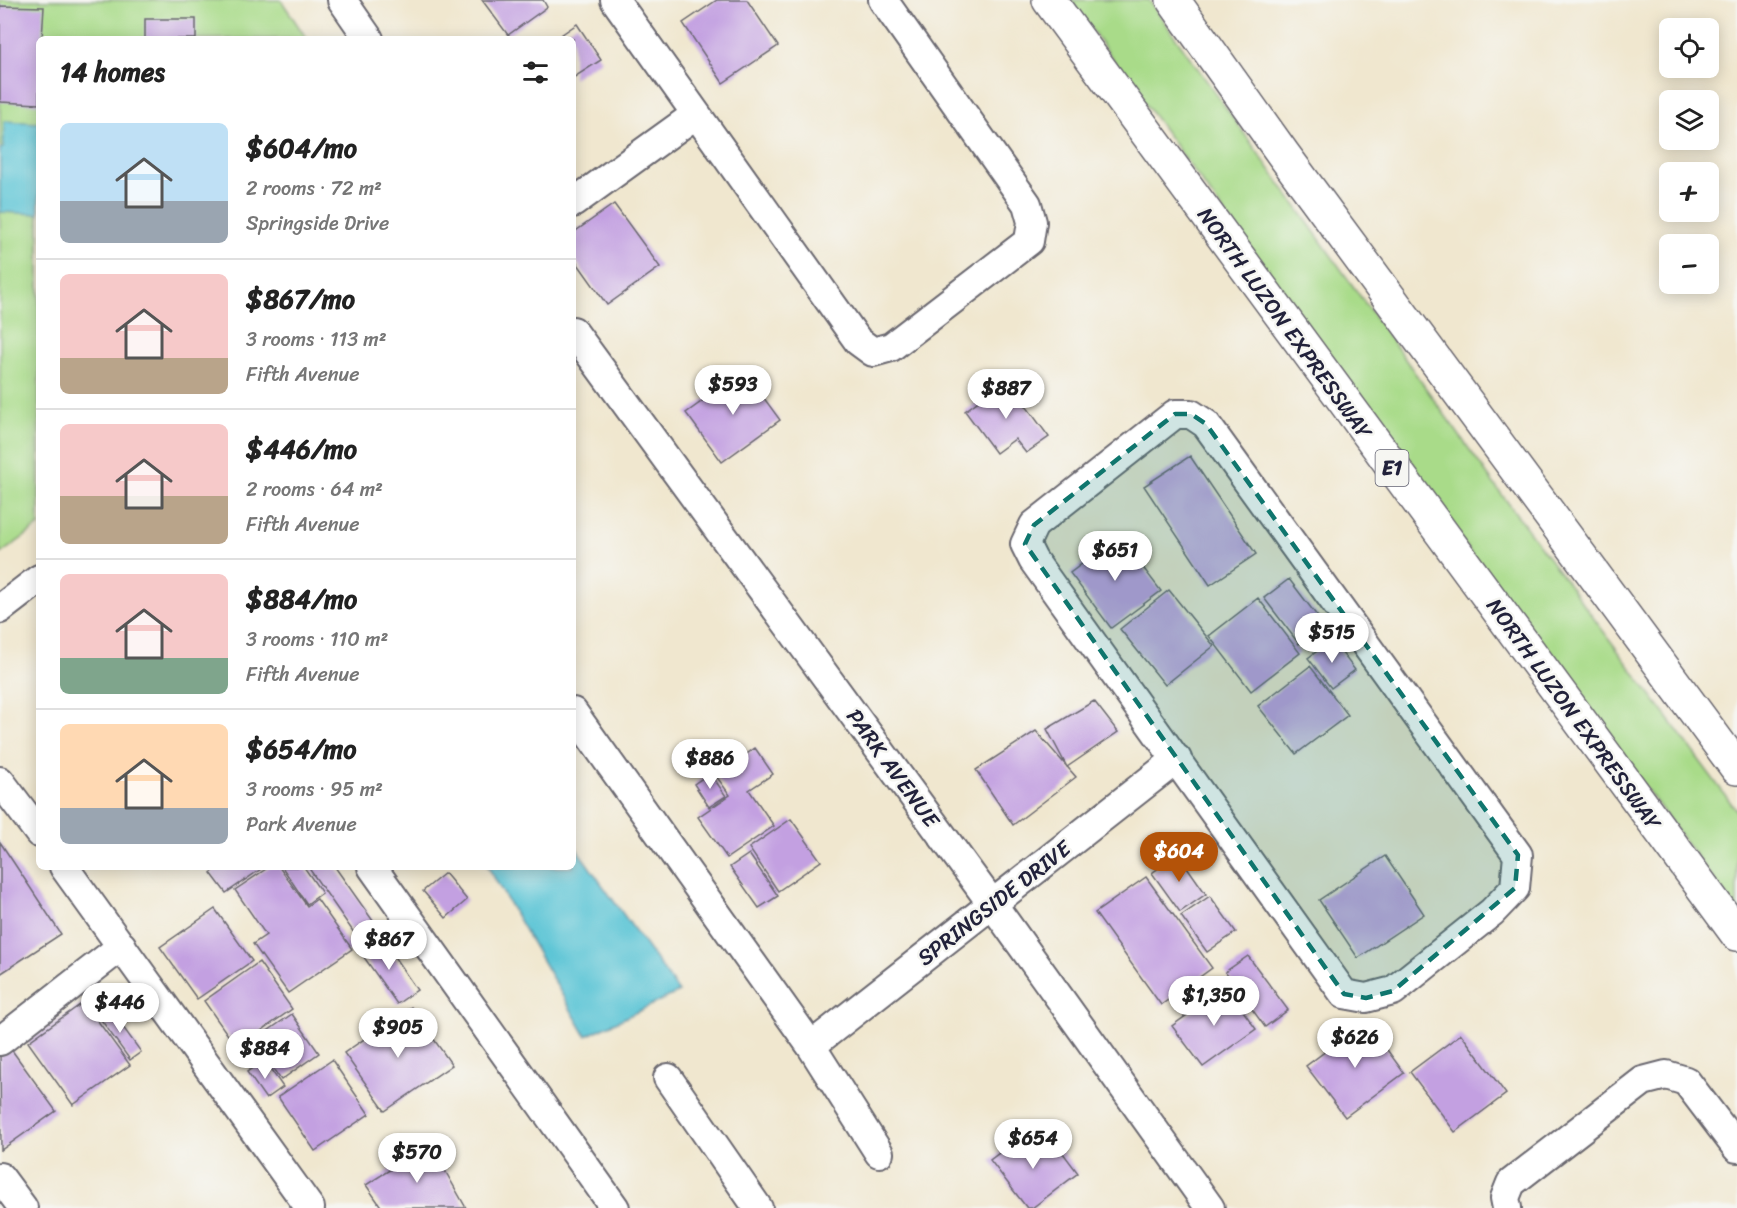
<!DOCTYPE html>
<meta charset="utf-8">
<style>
body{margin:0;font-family:Sriracha,sans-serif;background:#f2f2f2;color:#222;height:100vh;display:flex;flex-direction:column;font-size:22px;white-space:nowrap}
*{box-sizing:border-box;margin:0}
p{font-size:20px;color:#767676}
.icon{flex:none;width:33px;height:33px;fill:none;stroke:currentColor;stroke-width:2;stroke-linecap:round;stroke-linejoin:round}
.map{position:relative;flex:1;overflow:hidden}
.side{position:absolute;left:36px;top:36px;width:540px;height:834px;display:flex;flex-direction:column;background:#fff;border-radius:9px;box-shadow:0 3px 15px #0003}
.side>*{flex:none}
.buttons{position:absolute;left:1659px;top:18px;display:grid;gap:12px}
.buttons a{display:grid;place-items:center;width:60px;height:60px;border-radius:9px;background:#fff;box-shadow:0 3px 15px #0003;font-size:30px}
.price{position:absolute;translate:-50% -51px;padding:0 14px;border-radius:21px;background:#fff;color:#222;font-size:20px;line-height:39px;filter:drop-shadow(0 2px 3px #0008)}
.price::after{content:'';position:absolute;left:50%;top:36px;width:18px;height:14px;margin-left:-9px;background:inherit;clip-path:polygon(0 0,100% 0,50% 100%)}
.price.selected{background:#b45309;color:#fff}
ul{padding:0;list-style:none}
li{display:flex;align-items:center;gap:18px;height:150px;padding:0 24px}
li+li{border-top:2px solid #e0e0e0}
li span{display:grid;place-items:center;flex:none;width:168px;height:120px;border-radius:9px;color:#555}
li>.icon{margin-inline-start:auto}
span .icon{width:72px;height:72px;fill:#fffc;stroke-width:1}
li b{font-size:26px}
h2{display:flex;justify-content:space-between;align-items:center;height:72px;padding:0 24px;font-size:26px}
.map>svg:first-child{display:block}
.green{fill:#a9db89;stroke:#667e62;stroke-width:1.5}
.water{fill:#5ac4d5;stroke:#3e7388;stroke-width:1.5}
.building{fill:#c3a0e1}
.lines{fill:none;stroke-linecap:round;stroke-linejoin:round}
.minor-casing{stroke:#6a676f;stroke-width:32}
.motorway-casing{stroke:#6a676f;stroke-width:36}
.minor{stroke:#fff;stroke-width:28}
.motorway{stroke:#fff;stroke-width:33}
.marked{fill:#0f766e;fill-opacity:0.2;stroke:#0f766e;stroke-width:4.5;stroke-dasharray:12 8;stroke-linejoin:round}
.labels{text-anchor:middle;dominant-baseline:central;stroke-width:5;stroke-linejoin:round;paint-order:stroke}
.shield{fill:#f6f6f2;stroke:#626272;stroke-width:1.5}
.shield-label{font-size:21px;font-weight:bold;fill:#22223b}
.street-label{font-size:22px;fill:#22223b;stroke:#f6f6f2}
</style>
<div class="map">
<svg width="1737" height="1208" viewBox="0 0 1737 1208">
<rect width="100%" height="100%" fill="#f6f6f2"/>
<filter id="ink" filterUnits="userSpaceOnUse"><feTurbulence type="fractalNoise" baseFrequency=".0167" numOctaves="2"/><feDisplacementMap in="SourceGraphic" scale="12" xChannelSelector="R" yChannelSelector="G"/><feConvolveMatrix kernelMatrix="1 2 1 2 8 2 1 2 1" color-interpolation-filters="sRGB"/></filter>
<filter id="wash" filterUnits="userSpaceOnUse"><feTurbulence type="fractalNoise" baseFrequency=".008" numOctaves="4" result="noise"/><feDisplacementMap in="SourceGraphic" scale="24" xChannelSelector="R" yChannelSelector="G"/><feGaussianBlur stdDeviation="1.35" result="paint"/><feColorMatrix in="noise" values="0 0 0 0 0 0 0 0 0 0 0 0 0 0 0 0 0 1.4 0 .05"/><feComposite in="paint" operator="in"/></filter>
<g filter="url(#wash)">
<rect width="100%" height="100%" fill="#f0e7cf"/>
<path class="green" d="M0 0H281L307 39H39V526L0 554Z
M1070 0H1149L1497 488 1737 811V911L1448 522Z"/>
<path class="water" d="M4 121 39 123V214L0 212V149L3 148Z
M573 844 679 992 586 1036 488 867H573Z"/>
<g id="blocks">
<path class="building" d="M482 0H543L547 7 508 35Z
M717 0H747L778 46 723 83 683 23Z
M0 6 44 7 42 39H39V104L0 102Z
M145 19H196V39H145Z
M577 24 601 60 573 78V39H555Z
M614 204 660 267 607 305 573 257V233Z
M744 371 780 420 722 462 686 413Z
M1007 380 1049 437 1026 453 1015 439 996 453 965 411Z
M1190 456 1256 554 1210 585 1144 486Z
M1119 536 1161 591 1111 628 1070 573Z
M1289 579 1324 625 1299 644 1264 598Z
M1169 590 1214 646 1165 685 1120 629Z
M1258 598 1300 653 1251 691 1209 636Z
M1332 640 1355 670 1331 688 1308 658Z
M1310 666 1348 715 1296 754 1258 706Z
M1094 701 1118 732 1067 767 1047 729Z
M1036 731 1076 777 1013 825 976 770Z
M755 748 773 774 749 790 774 826 727 858 698 817 730 795 716 776Z
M710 773 726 796 709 807 694 784Z
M791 819 821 861 778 891 749 848Z
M0 842 61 934 0 974Z
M749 854 778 896 759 908 730 867Z
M1178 854 1206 894 1180 912 1152 873Z
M1385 856 1424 914 1358 958 1319 900Z
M219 867H264L226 893 211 873Z
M269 867H279L307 906 317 899 352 949 288 993 253 944 266 935 235 890Z
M282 867H304L322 893 307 904Z
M308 867H335L378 928 359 940Z
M445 873 467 900 446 918 423 891Z
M1146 877 1212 968 1161 1005 1095 913Z
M1210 896 1236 932 1207 952 1181 916Z
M215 909 252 961 197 999 160 947Z
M382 939 417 990 397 1004 361 953Z
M1248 956 1288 1010 1265 1027 1225 972Z
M259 962 292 1009 237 1048 204 1001Z
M1226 987 1256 1029 1203 1067 1172 1026Z
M84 1002 130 1065 73 1105 28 1042Z
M411 1007 452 1065 385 1111 344 1053Z
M110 1009 141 1052 130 1060 99 1017Z
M292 1014 319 1053 281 1080 265 1057 250 1067 239 1051Z
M1366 1021 1404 1073 1345 1117 1306 1066Z
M1461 1034 1506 1094 1455 1132 1410 1072Z
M11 1049 56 1111 1 1150 0 1057Z
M264 1060 283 1087 266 1099 247 1072Z
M332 1060 369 1114 315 1151 278 1097Z
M1047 1123 1056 1136 1042 1147 1032 1134Z
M1023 1135 1038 1154 1054 1141 1078 1173 1032 1208H1027L990 1160Z
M430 1144 466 1208H382L366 1185Z"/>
</g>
</g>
<g filter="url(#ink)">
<use href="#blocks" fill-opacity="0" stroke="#6a676f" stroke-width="1.5"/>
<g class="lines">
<g class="minor-casing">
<path id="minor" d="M342 0 369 39
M615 0 858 341 873 352 891 347 1029 241 1032 222 1027 204 883 0
M573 203 695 115
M573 331 993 905 1210 1208
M1175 414H1191L1206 424 1518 855 1515 888 1492 912 1393 991 1366 998 1344 994 1033 560 1025 544 1034 525Z
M0 609 39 579
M573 712 811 1046 879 1153
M0 781 39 833
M64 867 310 1208
M372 867 615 1208
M0 1041 122 946
M811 1046 1177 759
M668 1078 758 1208
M0 1177 23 1208
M1507 1208 1505 1198 1511 1183 1643 1081 1666 1075 1686 1081 1737 1148"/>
</g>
<g class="motorway-casing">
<path id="motorway" d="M1049 0 1737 934
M1173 0 1283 154 1737 768"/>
</g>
<use href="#minor" class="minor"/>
<use href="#motorway" class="motorway"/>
</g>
</g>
<path class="marked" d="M1175 414H1191L1206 424 1518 855 1515 888 1393 991 1366 998 1344 994 1025 544 1034 525Z"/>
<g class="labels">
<rect class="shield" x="1375.5" y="450" width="33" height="36" rx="4.5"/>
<g class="shield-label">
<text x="1392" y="468">E1</text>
</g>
<g class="street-label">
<text transform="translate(1285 323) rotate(54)">NORTH LUZON EXPRESSWAY</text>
<text transform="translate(1574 714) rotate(54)">NORTH LUZON EXPRESSWAY</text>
<text transform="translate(893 768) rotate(54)">PARK AVENUE</text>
<text transform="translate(994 903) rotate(-38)">SPRINGSIDE DRIVE</text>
</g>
</g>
</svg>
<div class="buttons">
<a><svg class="icon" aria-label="locate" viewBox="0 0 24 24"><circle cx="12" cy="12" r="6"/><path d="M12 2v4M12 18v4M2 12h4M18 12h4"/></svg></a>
<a><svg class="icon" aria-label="layers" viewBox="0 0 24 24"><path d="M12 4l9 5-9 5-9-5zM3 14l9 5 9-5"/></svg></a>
<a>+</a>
<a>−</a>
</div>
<b class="price" style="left:733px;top:416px">$593</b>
<b class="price" style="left:1006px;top:420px">$887</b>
<b class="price" style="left:1115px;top:582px">$651</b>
<b class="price" style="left:1332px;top:664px">$515</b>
<b class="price" style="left:710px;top:790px">$886</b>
<b class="price selected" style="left:1179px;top:883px">$604</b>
<b class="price" style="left:389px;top:971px">$867</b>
<b class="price" style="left:1214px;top:1027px">$1,350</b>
<b class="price" style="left:120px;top:1034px">$446</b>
<b class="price" style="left:398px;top:1059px">$905</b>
<b class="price" style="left:1355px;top:1069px">$626</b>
<b class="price" style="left:265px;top:1080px">$884</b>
<b class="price" style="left:1033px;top:1170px">$654</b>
<b class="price" style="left:417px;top:1184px">$570</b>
<section class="side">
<h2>14 homes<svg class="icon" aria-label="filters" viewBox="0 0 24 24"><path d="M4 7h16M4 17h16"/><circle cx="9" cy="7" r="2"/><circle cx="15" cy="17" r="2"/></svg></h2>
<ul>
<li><span style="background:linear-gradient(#bfe0f5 65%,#9aa5b1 0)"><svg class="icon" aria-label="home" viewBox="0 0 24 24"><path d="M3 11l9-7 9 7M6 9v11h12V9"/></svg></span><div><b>$604/mo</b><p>2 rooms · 72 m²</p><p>Springside Drive</p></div></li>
<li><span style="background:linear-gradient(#f6c9c9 70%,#b9a48a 0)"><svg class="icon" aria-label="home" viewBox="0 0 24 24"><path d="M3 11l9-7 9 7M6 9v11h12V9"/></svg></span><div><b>$867/mo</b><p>3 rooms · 113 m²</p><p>Fifth Avenue</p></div></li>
<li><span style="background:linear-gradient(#f6c9c9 60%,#b9a48a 0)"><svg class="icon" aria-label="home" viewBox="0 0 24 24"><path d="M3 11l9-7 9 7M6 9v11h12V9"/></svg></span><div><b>$446/mo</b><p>2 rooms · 64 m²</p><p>Fifth Avenue</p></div></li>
<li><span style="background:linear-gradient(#f6c9c9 70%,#7fa58c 0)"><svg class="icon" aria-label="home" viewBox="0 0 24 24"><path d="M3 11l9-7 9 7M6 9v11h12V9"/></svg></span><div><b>$884/mo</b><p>3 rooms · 110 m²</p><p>Fifth Avenue</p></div></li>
<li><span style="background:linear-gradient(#ffd9b3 70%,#9aa5b1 0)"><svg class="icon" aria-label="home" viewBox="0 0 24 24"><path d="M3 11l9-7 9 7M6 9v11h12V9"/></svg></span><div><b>$654/mo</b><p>3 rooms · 95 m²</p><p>Park Avenue</p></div></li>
</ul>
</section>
</div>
